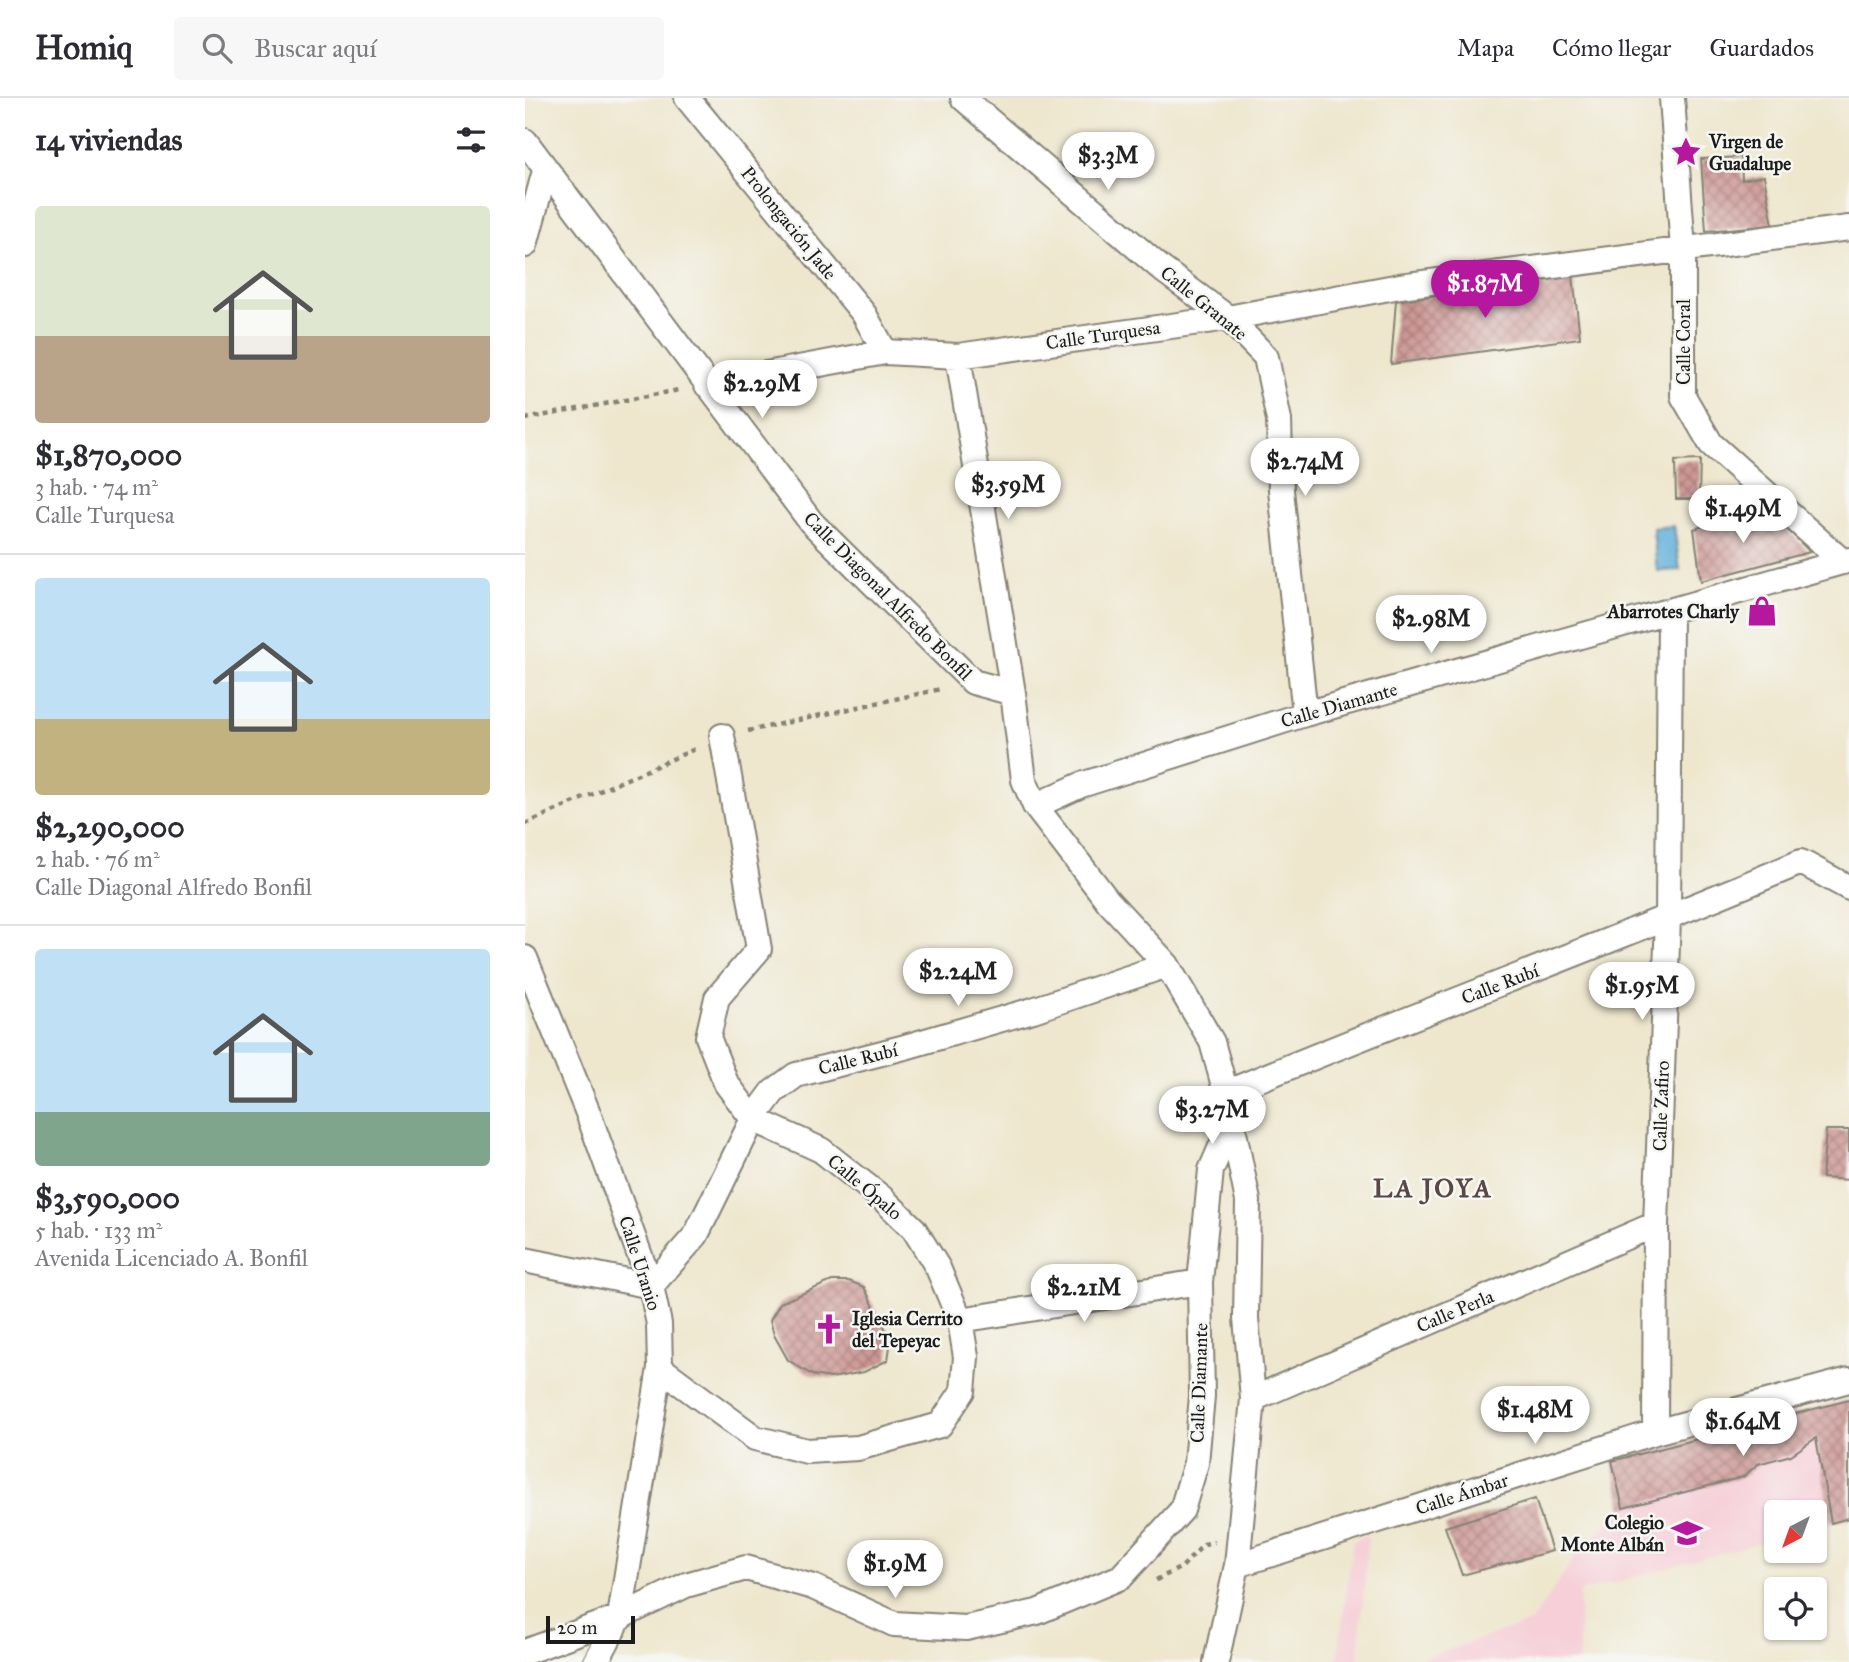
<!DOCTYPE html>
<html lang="es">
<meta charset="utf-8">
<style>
body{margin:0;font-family:"IM FELL Great Primer",serif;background:#f7f7f7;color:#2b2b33;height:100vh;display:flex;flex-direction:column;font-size:26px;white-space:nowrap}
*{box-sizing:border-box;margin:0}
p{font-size:23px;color:#7c7c81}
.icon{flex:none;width:38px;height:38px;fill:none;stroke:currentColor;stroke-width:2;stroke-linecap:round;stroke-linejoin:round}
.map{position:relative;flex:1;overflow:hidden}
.details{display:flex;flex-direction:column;background:#fff;width:525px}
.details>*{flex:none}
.needle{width:46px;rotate:221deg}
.tools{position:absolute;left:1239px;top:1402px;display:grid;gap:14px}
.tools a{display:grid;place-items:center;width:63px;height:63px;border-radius:7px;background:#fff;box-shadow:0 2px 5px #0004;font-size:35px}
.scale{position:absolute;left:21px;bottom:18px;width:89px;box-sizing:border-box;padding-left:7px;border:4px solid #1c1c1c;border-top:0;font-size:19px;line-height:24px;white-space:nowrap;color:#1c1c1c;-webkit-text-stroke:5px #f6f6f2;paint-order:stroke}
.price{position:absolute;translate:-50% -60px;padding:0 16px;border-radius:24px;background:#fff;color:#222;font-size:23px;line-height:46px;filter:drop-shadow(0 2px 4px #0008)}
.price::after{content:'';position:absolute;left:50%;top:42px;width:21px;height:16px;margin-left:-10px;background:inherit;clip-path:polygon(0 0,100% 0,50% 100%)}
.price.selected{background:#b5179e;color:#fff}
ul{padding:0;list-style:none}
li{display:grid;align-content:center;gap:14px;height:371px;padding:0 35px}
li+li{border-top:2px solid #e1e1e2}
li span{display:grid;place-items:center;height:217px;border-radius:7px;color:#555}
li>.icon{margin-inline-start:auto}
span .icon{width:126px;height:126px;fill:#fffc;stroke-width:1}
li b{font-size:30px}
h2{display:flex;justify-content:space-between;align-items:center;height:84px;padding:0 35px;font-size:30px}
header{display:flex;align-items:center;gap:42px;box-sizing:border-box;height:98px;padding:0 35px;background:#fff;border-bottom:2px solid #e1e1e2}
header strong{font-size:33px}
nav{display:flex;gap:38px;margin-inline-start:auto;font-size:24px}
.search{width:490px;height:63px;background:#f7f7f7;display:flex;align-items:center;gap:18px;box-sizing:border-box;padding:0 24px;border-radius:7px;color:#7c7c81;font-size:26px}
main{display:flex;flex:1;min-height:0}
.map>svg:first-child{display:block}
.built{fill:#f6cfd8}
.water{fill:#62b0dc;stroke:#3f667c;stroke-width:2}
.building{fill:url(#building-cross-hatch)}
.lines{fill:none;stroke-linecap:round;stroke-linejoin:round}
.street-casing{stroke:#858275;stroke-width:28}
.path{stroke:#858275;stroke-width:4.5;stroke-dasharray:5 5;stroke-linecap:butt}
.street{stroke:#fff;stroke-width:24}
.labels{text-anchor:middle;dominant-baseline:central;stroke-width:5;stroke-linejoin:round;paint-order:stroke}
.poi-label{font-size:19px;font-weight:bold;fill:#1c1c1c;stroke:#f6f6f2;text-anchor:start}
.street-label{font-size:19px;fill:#1c1c1c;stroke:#f6f6f2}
.district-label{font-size:26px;font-weight:bold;letter-spacing:2px;fill:#5a4746;stroke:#f6f6f2}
</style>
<header>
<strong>Homiq</strong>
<div class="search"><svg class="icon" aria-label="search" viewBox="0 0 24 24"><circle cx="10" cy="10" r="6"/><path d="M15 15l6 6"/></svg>Buscar aquí</div>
<nav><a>Mapa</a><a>Cómo llegar</a><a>Guardados</a></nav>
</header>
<main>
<section class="details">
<h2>14 viviendas<svg class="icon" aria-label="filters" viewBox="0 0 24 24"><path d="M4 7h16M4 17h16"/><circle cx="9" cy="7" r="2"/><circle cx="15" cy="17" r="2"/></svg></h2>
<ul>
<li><span style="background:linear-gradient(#dfe7d0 60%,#b9a48a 0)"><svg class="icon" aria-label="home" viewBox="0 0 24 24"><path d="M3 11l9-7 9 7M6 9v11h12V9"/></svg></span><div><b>$1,870,000</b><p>3 hab. · 74 m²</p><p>Calle Turquesa</p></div></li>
<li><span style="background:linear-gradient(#bfe0f5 65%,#c2b280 0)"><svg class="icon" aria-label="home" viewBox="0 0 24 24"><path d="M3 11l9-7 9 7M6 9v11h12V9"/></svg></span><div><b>$2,290,000</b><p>2 hab. · 76 m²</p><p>Calle Diagonal Alfredo Bonfil</p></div></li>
<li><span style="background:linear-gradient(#bfe0f5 75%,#7fa58c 0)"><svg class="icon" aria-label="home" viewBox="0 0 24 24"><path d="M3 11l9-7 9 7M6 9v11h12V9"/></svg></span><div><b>$3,590,000</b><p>5 hab. · 133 m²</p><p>Avenida Licenciado A. Bonfil</p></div></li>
</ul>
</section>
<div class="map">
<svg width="1324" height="1564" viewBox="0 0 1324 1564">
<defs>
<pattern id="building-cross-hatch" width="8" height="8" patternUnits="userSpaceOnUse" patternTransform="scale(1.75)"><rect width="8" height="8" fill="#ce9895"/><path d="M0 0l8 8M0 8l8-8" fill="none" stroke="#a67b79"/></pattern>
</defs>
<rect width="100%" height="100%" fill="#f6f6f2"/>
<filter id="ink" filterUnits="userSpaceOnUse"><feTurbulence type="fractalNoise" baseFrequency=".0143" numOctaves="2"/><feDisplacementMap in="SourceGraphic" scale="14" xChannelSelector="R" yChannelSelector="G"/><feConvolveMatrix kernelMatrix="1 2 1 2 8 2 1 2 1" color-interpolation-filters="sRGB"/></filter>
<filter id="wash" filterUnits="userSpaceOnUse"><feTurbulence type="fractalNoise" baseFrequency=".00686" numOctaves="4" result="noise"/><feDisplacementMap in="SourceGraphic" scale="28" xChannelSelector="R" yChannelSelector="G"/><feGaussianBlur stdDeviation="1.57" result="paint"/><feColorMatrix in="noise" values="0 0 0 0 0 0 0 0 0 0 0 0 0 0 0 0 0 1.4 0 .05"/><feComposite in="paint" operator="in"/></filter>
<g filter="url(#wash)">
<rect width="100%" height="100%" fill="#eee7ce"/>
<path class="built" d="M1324 1302V1421L1290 1430V1414H1251V1440L1055 1494 1054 1564H886L1006 1524 1052 1456 1098 1410 1087 1363Z
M843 1437 833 1564H812L828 1443Z"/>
<path class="water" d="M1149 428 1155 472 1132 473 1128 430Z"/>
<g id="blocks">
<path class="building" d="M1216 59 1217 82 1239 78 1248 127 1181 133 1176 61Z
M1048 178 1055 240 866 266 871 203Z
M1175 362 1174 401H1151L1150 363Z
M1214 417 1230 418 1233 430 1252 420 1285 454 1176 483 1169 431Z
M1301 1032H1324V1082L1297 1080Z
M307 1183H324L339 1189 366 1242 363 1262 339 1274 306 1280 287 1277 263 1262 249 1237 245 1222 255 1205Z
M1324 1302V1420L1306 1425 1291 1340 1266 1357 1233 1366 1218 1379 1098 1410 1087 1363Z
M1010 1401 1027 1453 937 1477 920 1429Z"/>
</g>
</g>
<g filter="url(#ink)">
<use href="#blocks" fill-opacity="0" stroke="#858275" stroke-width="2"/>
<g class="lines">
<g class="street-casing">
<path id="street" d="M162 0 339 216 360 254
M438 0 638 172 703 220 741 259 754 322 756 392 780 616
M1147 0 1158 152V298L1186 346 1318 464
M0 43 286 424 448 584 488 595
M0 147 20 73
M433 258 488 595 499 682 510 708 583 803 642 867 687 944 701 995 723 1103 721 1220 728 1301 712 1467 691 1564
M182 287 360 254 433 258 703 220 875 188 1324 130
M510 708 556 687 780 616 1324 462
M0 860 63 1015 126 1188 134 1226 135 1270 95 1519 71 1564
M701 995C892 915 1086 845 1276 764L1324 790
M0 1162 126 1188 171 1137 228 1021 248 994 271 977 380 949 508 912 642 867
M435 1222 675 1184
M135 1270 230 1340 282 1353 333 1350 415 1327 438 1293 441 1259 435 1222 413 1170 389 1131 357 1100 296 1052 228 1021 201 985 183 939 192 900 234 851 197 638
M728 1301 1131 1126
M1130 1334 1131 1126 1143 821 1145 514
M712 1467 1130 1334 1324 1282
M0 1554 95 1519 161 1487 221 1470 288 1489 369 1526 441 1530 512 1514 596 1479 657 1412 671 1365 677 1298 675 1184 686 1072 706 1026"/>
</g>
<path class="path" d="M0 321 154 292
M223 633 416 591
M0 726 172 650
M631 1482 657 1469 679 1446 689 1444"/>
<use href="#street" class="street"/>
</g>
</g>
<defs>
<g id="sight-bare" transform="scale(2.415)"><path d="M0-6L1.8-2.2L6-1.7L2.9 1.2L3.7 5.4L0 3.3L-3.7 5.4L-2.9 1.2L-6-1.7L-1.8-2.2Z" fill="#b5179e" stroke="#f6f6f2" stroke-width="2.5" paint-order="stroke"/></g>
<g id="shop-bare" transform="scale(2.415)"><path d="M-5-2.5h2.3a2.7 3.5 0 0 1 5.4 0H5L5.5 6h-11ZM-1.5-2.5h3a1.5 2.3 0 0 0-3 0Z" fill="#b5179e" stroke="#f6f6f2" stroke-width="2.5" paint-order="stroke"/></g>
<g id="church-bare" transform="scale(2.415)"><path d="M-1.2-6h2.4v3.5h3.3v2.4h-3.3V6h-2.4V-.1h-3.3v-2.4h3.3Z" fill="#b5179e" stroke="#f6f6f2" stroke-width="2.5" paint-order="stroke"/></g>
<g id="school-bare" transform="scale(2.415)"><path d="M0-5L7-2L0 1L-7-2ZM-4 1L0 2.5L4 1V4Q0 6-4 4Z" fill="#b5179e" stroke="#f6f6f2" stroke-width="2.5" paint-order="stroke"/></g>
</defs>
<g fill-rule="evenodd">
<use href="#sight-bare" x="1161" y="54"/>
<use href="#shop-bare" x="1237" y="513"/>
<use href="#church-bare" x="304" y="1231"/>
<use href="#school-bare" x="1162" y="1435"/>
</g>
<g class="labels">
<g class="poi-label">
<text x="1184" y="43">Virgen de<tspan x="1184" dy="22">Guadalupe</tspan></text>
<text x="1214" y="513" text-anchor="end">Abarrotes Charly</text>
<text x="327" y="1220">Iglesia Cerrito<tspan x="327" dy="22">del Tepeyac</tspan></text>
<text x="1139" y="1424" text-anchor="end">Colegio<tspan x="1139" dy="22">Monte Albán</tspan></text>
</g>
<g class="street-label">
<text transform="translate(264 125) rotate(51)">Prolongación Jade</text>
<text transform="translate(679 205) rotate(39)">Calle Granate</text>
<text transform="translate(578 237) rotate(-8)">Calle Turquesa</text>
<text transform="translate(1158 244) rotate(-90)">Calle Coral</text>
<text transform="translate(363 498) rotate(45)">Calle Diagonal Alfredo Bonfil</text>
<text transform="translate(814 607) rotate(-16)">Calle Diamante</text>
<text transform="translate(975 886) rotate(-21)">Calle Rubí</text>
<text transform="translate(333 961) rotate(-14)">Calle Rubí</text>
<text transform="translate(1136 1008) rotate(-88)">Calle Zafiro</text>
<text transform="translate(340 1089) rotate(40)">Calle Ópalo</text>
<text transform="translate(115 1165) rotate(72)">Calle Uranio</text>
<text transform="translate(930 1213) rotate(-23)">Calle Perla</text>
<text transform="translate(674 1285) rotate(-88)">Calle Diamante</text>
<text transform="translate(937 1396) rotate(-18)">Calle Ámbar</text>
</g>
<g class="district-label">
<text x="908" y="1090">LA JOYA</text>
</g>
</g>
</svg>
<div class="tools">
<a><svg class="needle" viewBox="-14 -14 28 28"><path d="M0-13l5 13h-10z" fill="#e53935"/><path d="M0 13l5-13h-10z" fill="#7c7c81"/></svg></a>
<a><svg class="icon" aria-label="locate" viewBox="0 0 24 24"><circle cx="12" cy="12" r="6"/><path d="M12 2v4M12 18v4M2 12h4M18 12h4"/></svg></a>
</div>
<div class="scale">20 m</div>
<b class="price" style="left:583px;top:94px">$3.3M</b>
<b class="price selected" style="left:960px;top:222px">$1.87M</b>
<b class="price" style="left:237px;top:322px">$2.29M</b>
<b class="price" style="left:780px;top:400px">$2.74M</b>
<b class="price" style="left:483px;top:423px">$3.59M</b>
<b class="price" style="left:1218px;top:447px">$1.49M</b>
<b class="price" style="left:906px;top:557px">$2.98M</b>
<b class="price" style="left:433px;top:910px">$2.24M</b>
<b class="price" style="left:1117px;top:924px">$1.95M</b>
<b class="price" style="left:687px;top:1048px">$3.27M</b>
<b class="price" style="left:559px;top:1226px">$2.21M</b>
<b class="price" style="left:1010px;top:1348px">$1.48M</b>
<b class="price" style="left:1218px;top:1360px">$1.64M</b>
<b class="price" style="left:370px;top:1502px">$1.9M</b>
</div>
</main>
